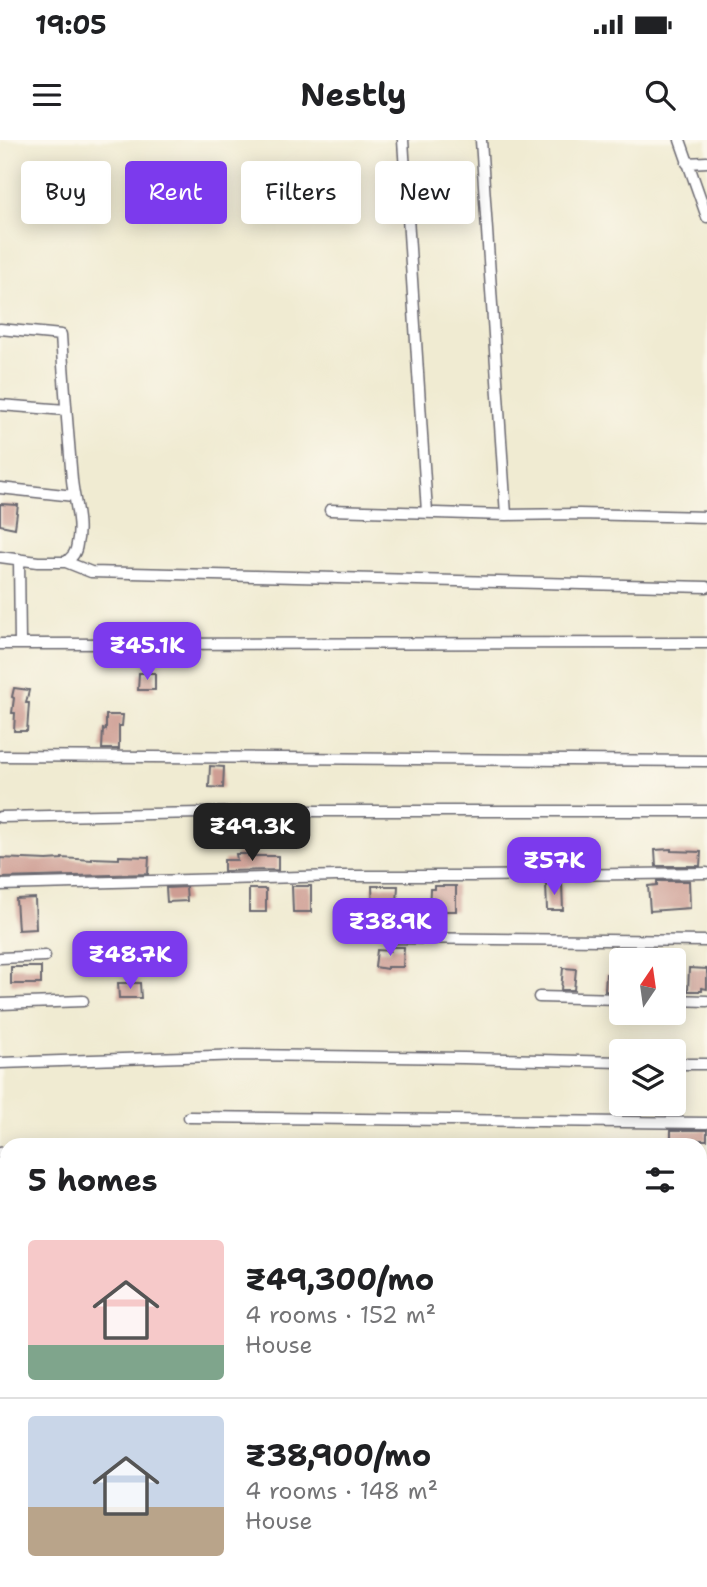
<!DOCTYPE html>
<meta charset="utf-8">
<style>
body{margin:0;font-family:"Shantell Sans",sans-serif;background:#f6f6f6;color:#202124;height:100vh;display:flex;flex-direction:column;font-size:26px;white-space:nowrap}
*{box-sizing:border-box;margin:0}
p{font-size:23px;color:#757577}
.icon{flex:none;width:38px;height:38px;fill:none;stroke:currentColor;stroke-width:2;stroke-linecap:round;stroke-linejoin:round}
.map{position:relative;flex:1;overflow:hidden}
.side{position:absolute;left:0px;top:998px;width:707px;height:450px;display:flex;flex-direction:column;background:#fff;border-radius:21px 21px 0 0;box-shadow:0 4px 18px #0003}
.side>*{flex:none}
.top-card{position:absolute;left:21px;top:21px;width:665px;height:63px;display:flex;gap:14px}
.needle{width:46px;rotate:13deg}
.controls{position:absolute;left:609px;top:808px;display:grid;gap:14px}
.controls a{display:grid;place-items:center;width:77px;height:77px;border-radius:7px;background:#fff;box-shadow:0 4px 18px #0003;font-size:35px}
.price{position:absolute;translate:-50% -60px;padding:0 16px;border-radius:14px;background:#7c3aed;color:#fff;font-size:23px;line-height:46px;filter:drop-shadow(0 2px 4px #0008)}
.price::after{content:'';position:absolute;left:50%;top:42px;width:21px;height:16px;margin-left:-10px;background:inherit;clip-path:polygon(0 0,100% 0,50% 100%)}
.price.current{background:#222;color:#fff}
ul{padding:0;list-style:none}
li{display:flex;align-items:center;gap:21px;height:175px;padding:0 28px}
li+li{border-top:2px solid #e0e0e0}
li span{display:grid;place-items:center;flex:none;width:196px;height:140px;border-radius:7px;color:#555}
li>.icon{margin-inline-start:auto}
span .icon{width:84px;height:84px;fill:#fffc;stroke-width:1}
li b{font-size:30px}
h2{display:flex;justify-content:space-between;align-items:center;height:84px;padding:0 28px;font-size:30px}
.pill{padding:0 24px;border-radius:7px;background:#fff;box-shadow:0 4px 18px #0003;font-size:24px;line-height:63px}
.pill.current{background:#7c3aed;color:#fff}
.status{display:flex;justify-content:space-between;align-items:center;height:49px;padding:0 35px;background:#fff;direction:ltr}
.status svg{height:19px;fill:currentColor}
header{display:flex;justify-content:space-between;align-items:center;height:91px;padding:0 28px;background:#fff;font-size:32px;font-weight:700}
.map>svg:first-child{display:block}
.building{fill:#ce9d93}
.lines{fill:none;stroke-linecap:round;stroke-linejoin:round}
.street-casing{stroke:#6a6870;stroke-width:13}
.street{stroke:#fff;stroke-width:10}
</style>
<div class="status"><b>19:05</b><svg viewBox="0 0 49 12"><path d="M0 12V9h3v3zM5 12V6h3v6zM10 12V3h3v9zM15 12V0h3v12zM26 1h20v11H26zM47 4h2v5h-2z"/></svg></div>
<header><svg class="icon" aria-label="menu" viewBox="0 0 24 24"><path d="M4 6h16M4 12h16M4 18h16"/></svg>Nestly<svg class="icon" aria-label="search" viewBox="0 0 24 24"><circle cx="10" cy="10" r="6"/><path d="M15 15l6 6"/></svg></header>
<div class="map">
<svg width="707" height="1447" viewBox="0 0 707 1447">
<rect width="100%" height="100%" fill="#fbf7ec"/>
<filter id="ink" filterUnits="userSpaceOnUse"><feTurbulence type="fractalNoise" baseFrequency=".0143" numOctaves="2"/><feDisplacementMap in="SourceGraphic" scale="14" xChannelSelector="R" yChannelSelector="G"/><feConvolveMatrix kernelMatrix="1 2 1 2 8 2 1 2 1" color-interpolation-filters="sRGB"/></filter>
<filter id="wash" filterUnits="userSpaceOnUse"><feTurbulence type="fractalNoise" baseFrequency=".00686" numOctaves="4" result="noise"/><feDisplacementMap in="SourceGraphic" scale="28" xChannelSelector="R" yChannelSelector="G"/><feGaussianBlur stdDeviation="1.57" result="paint"/><feColorMatrix in="noise" values="0 0 0 0 0 0 0 0 0 0 0 0 0 0 0 0 0 1.4 0 .05"/><feComposite in="paint" operator="in"/></filter>
<g filter="url(#wash)">
<rect width="100%" height="100%" fill="#f0ebd2"/>
<g id="blocks">
<path class="building" d="M0 364 18 365 15 388 0 385Z
M139 533H155V550H138Z
M14 548 29 550 26 563H29L27 591H14L15 573H12L14 558 12 557Z
M106 575H123L122 586H119V609H102L103 589 106 590Z
M210 626 224 627 223 648 209 647Z
M671 709V711L701 712 700 726H656L655 710Z
M236 714H248V716H278V730L224 731V720H237Z
M119 716 149 717 148 734 0 738V718L47 720 62 719V718L92 720V718L119 719Z
M657 741H689L690 768 650 771 648 746 657 745Z
M546 743 562 744 563 770H547Z
M292 746H311V772H293Z
M372 746H398L397 763 384 762V769H373Z
M435 746H456V771H429L430 749H435Z
M186 747 187 761 167 762 166 748Z
M249 749H266V772H249Z
M35 758 36 789 18 790 16 759Z
M407 774 434 775V791H407Z
M391 807H404L403 827H387V829L375 827 377 810 390 811Z
M11 827H41V844H11Z
M563 828 576 829 574 850H561Z
M689 828 707 829V849L702 848V851H688Z
M606 834 621 835V852L605 851Z
M118 843H140L141 858H119Z
M671 990H707V1000H671Z"/>
</g>
</g>
<g filter="url(#ink)">
<use href="#blocks" fill-opacity="0" stroke="#6a6870" stroke-width="2"/>
<g class="lines">
<g class="street-casing">
<path id="street" d="M403 0 427 372
M481 0 506 375
M680 0 707 77
M687 23 707 22
M0 189 61 195C64 243 68 292 72 340 74 361 82 383 77 404 76 413 73 416 66 422H38L0 417
M0 265 66 270
M0 348 74 356
M330 370 506 375 579 374 707 377
M19 419 20 504
M66 422 91 432 707 447
M0 504 707 503
M0 616 707 621
M0 677 301 671H707
M0 745 337 736H471L707 733
M396 798 707 801
M0 818 45 816
M539 857 621 859
M674 860 707 861
M0 864 83 861
M0 923 244 915 464 918 621 922
M674 924H707
M189 977 707 983
M0 1013 7 1012
M700 1021H707
M700 1288H707
M700 1347 707 1348
M0 1381 7 1380"/>
</g>
<use href="#street" class="street"/>
</g>
</g>
</svg>
<div class="controls">
<a><svg class="needle" viewBox="-14 -14 28 28"><path d="M0-13l5 13h-10z" fill="#e53935"/><path d="M0 13l5-13h-10z" fill="#757577"/></svg></a>
<a><svg class="icon" aria-label="layers" viewBox="0 0 24 24"><path d="M12 4l9 5-9 5-9-5zM3 14l9 5 9-5"/></svg></a>
</div>
<b class="price" style="left:147px;top:542px">₹45.1K</b>
<b class="price current" style="left:252px;top:723px">₹49.3K</b>
<b class="price" style="left:554px;top:757px">₹57K</b>
<b class="price" style="left:390px;top:818px">₹38.9K</b>
<b class="price" style="left:130px;top:851px">₹48.7K</b>
<div class="top-card">
<a class="pill">Buy</a>
<a class="pill current">Rent</a>
<a class="pill">Filters</a>
<a class="pill">New</a>
</div>
<section class="side">
<h2>5 homes<svg class="icon" aria-label="filters" viewBox="0 0 24 24"><path d="M4 7h16M4 17h16"/><circle cx="9" cy="7" r="2"/><circle cx="15" cy="17" r="2"/></svg></h2>
<ul>
<li><span style="background:linear-gradient(#f6c9c9 75%,#7fa58c 0)"><svg class="icon" aria-label="home" viewBox="0 0 24 24"><path d="M3 11l9-7 9 7M6 9v11h12V9"/></svg></span><div><b>₹49,300/mo</b><p>4 rooms · 152 m²</p><p>House</p></div></li>
<li><span style="background:linear-gradient(#c9d6e8 65%,#b9a48a 0)"><svg class="icon" aria-label="home" viewBox="0 0 24 24"><path d="M3 11l9-7 9 7M6 9v11h12V9"/></svg></span><div><b>₹38,900/mo</b><p>4 rooms · 148 m²</p><p>House</p></div></li>
</ul>
</section>
</div>
